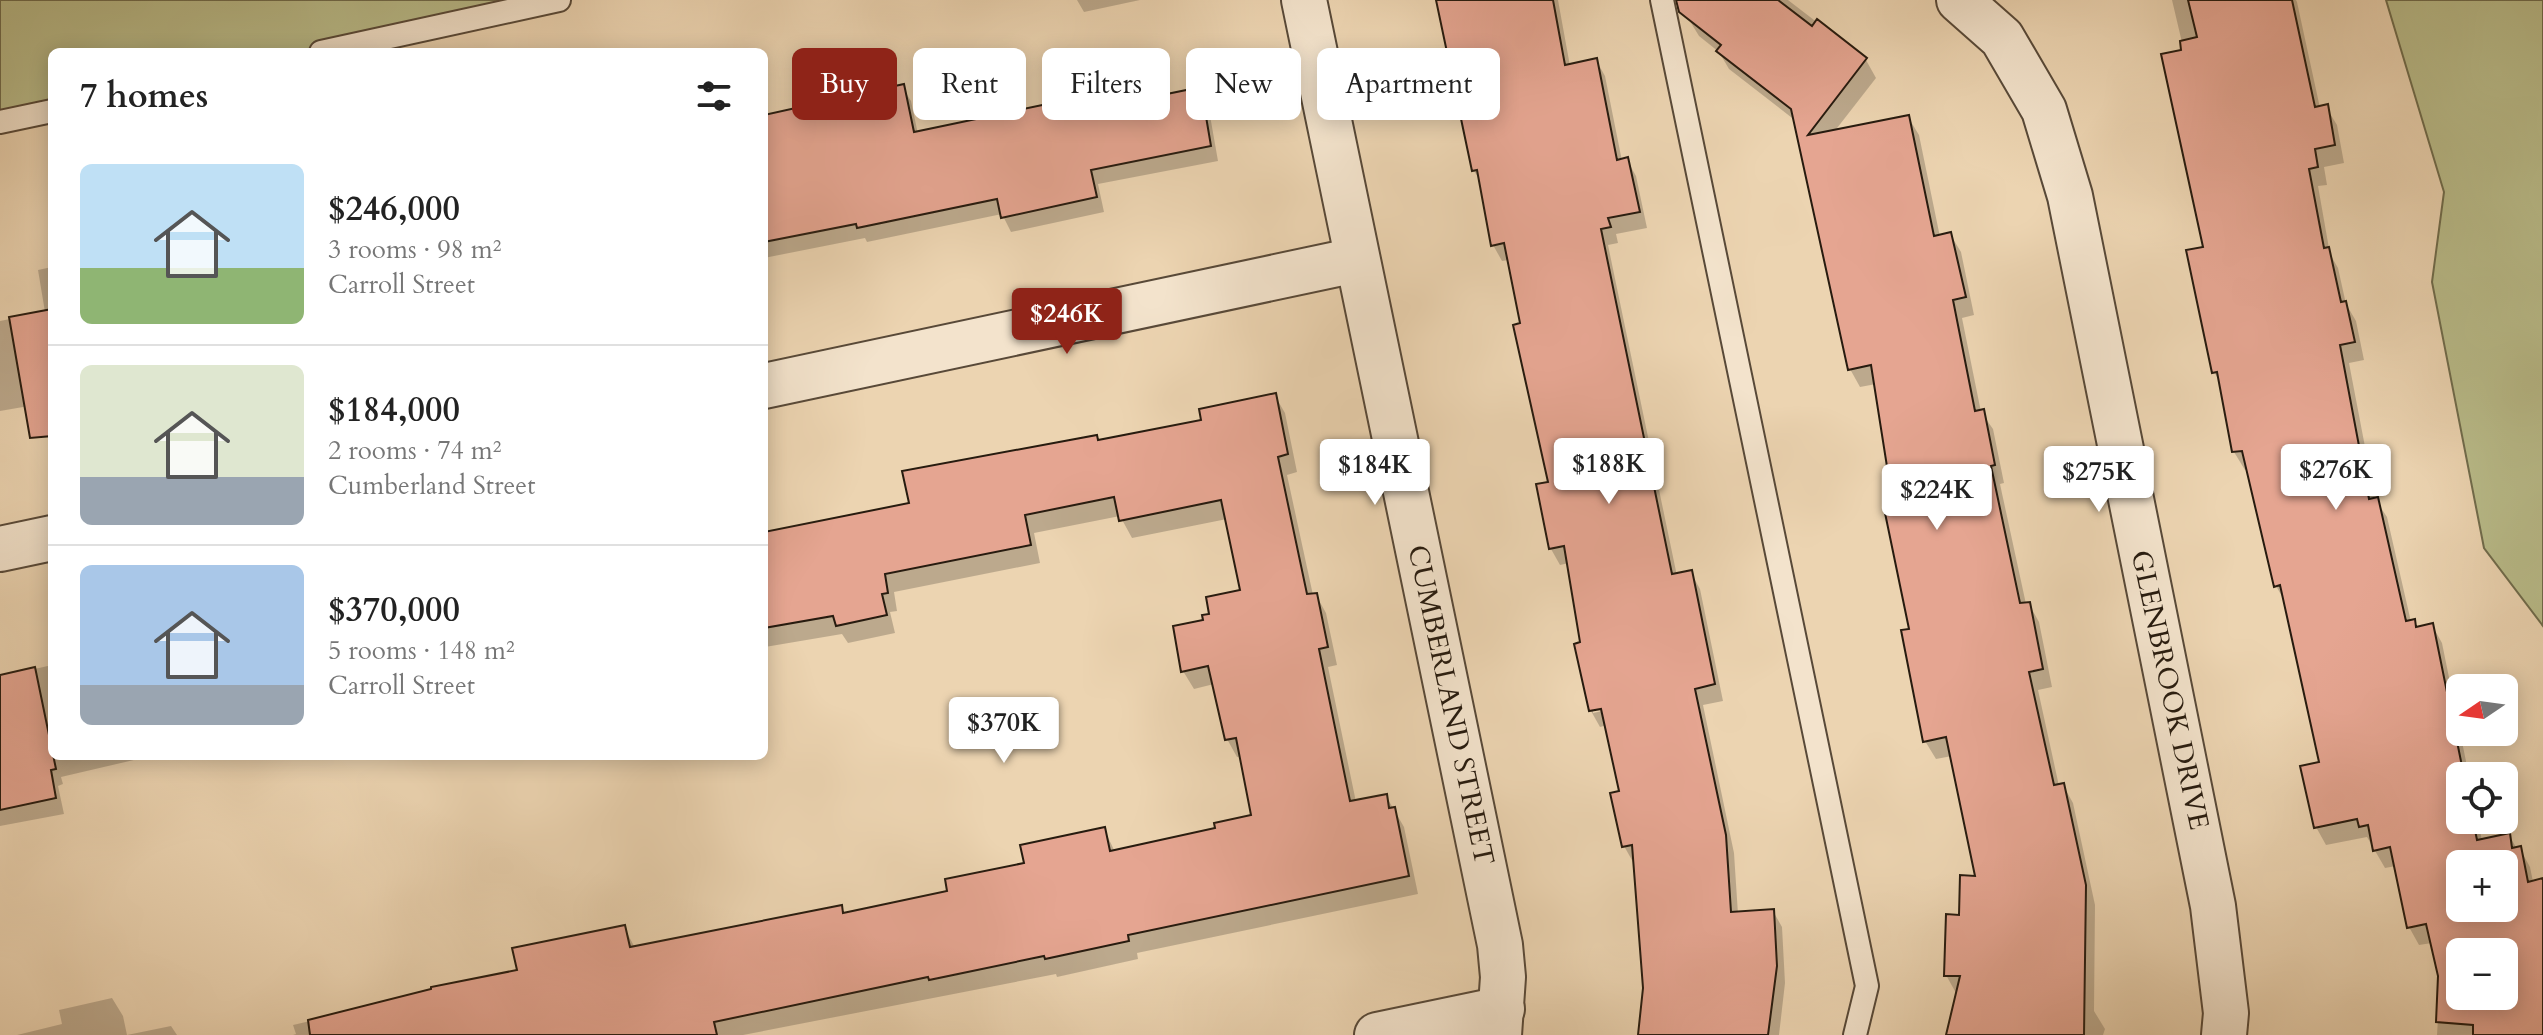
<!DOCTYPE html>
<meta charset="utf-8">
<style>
body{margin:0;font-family:Cardo,serif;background:#f2f2f2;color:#222;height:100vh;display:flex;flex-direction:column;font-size:30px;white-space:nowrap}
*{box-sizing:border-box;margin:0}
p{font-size:26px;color:#767676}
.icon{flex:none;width:44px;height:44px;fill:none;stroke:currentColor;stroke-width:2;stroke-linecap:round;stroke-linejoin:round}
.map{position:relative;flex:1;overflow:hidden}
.side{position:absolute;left:48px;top:48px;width:720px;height:712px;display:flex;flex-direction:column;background:#fff;border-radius:12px;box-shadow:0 4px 20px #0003}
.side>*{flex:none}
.hud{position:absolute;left:792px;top:48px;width:760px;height:72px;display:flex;gap:16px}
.needle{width:52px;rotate:257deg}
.controls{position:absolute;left:2446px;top:674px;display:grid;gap:16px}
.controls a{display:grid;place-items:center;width:72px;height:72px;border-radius:12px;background:#fff;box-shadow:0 4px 20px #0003;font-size:40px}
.price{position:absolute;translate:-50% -68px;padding:0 18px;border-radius:8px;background:#fff;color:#222;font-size:26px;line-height:52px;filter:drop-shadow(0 2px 4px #0008)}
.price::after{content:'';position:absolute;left:50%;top:48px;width:24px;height:18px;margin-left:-12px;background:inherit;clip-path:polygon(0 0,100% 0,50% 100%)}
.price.selected{background:#8f2418;color:#fff}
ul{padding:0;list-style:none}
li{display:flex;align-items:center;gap:24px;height:200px;padding:0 32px}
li+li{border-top:2px solid #e0e0e0}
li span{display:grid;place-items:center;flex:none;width:224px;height:160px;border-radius:12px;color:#555}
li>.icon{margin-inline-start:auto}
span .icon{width:96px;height:96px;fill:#fffc;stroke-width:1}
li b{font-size:34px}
h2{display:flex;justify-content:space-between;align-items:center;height:96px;padding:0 32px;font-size:34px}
.chip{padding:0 28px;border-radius:12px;background:#fff;box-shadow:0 4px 20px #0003;font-size:28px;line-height:72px}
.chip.selected{background:#8f2418;color:#fff}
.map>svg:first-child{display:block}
.green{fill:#b9bc8a;stroke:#706c4c;stroke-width:2}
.shadow{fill:#0003;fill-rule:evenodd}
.building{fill:#e5a591;stroke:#271b0f;stroke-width:2;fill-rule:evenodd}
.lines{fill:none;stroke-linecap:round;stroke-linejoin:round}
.service-casing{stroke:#584938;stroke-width:26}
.minor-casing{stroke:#584938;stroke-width:48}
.tertiary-casing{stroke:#584938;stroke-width:48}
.service{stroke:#f3e3cc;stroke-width:22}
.minor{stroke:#f3e3cc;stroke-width:44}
.tertiary{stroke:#f3e3cc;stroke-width:44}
.labels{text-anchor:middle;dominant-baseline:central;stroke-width:6;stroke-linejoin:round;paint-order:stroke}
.street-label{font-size:28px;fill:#271b0f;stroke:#f3e3cc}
</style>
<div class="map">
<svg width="2543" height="1035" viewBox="0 0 2543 1035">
<rect width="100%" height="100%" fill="#ecd4b1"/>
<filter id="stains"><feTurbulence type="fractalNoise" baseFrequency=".0025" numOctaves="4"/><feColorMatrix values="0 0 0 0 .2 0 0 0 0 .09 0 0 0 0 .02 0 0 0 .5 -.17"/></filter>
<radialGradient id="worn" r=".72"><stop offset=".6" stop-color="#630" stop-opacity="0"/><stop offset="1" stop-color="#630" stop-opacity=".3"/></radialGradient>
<path class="green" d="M0 0H559L321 52H52V111L0 122Z
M2386 0H2543V626L2484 548 2432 282 2444 192Z"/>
<path class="shadow" d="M1077 0H1140L1084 12Z
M1439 0H1558L1570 66 1596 60 1605 76 1622 161 1627 160 1636 176 1647 228 1616 234 1618 243 1608 245 1677 576 1691 573 1700 589 1723 701 1703 705 1734 853 1738 914 1773 911 1782 927 1785 983 1779 1035H1640L1645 988 1636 862H1633L1624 846 1621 792 1607 725 1600 727 1591 711 1569 563 1560 565 1551 549 1550 483 1509 260 1502 261 1493 245 1482 183 1474 171ZM1593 708 1611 709 1593 713Z
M1702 0H1788L1866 60 1876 78 1834 132 1908 117 1919 135 1940 237 1950 234 1961 252 1974 315 1962 318 1981 412 1993 429 2004 483 2000 484 2026 604H2029L2039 622 2052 687 2038 690 2059 786 2063 785 2073 803 2095 905 2094 1011 2105 1029 2103 1035H1948L1956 993 1946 975 1961 917 1978 878 1952 756 1936 759 1925 741 1896 512 1876 384 1860 387 1850 369 1796 121 1729 69 1719 52 1699 36 1688 18Z
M2172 0H2296L2297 2 2320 108 2326 107 2337 125 2344 163 2324 167 2327 185 2318 186 2330 254 2338 268 2346 304 2356 321 2364 360 2349 363 2375 499 2387 517 2411 622 2414 621 2418 628 2432 625 2442 643 2469 776H2460V820H2478L2482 841 2509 835 2517 849H2520L2530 867 2542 926 2419 945 2409 927 2396 866 2385 868 2367 837 2326 845 2316 827 2321 764 2287 605 2276 586 2249 469 2245 470 2234 452 2222 385 2214 372 2205 248 2184 51ZM2460 864H2504V908H2460Z
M902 87 911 101 918 134 1075 100 1083 113 1200 89 1208 104 1218 161 1098 184 1104 212 1011 232 1002 214 867 242 865 238 764 258V117Z
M52 267V402L0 411V321L45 312 38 270Z
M1275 396 1285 413 1297 472 1287 475 1313 595H1316L1326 613 1337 665 1328 667 1356 802 1386 796 1404 827 1418 894 1137 953 1138 959 1057 977 1056 974 743 1035H293L296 1034 293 1025 519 972 624 927 635 948 841 907 845 914 949 893 1027 865 1104 829 1115 852 1217 830 1254 816 1242 756 1237 757 1227 739 1214 684 1194 689 1183 671 1205 622 1242 592 1227 519 1132 538 1120 516 1034 533 1040 563 894 592 897 611 890 612 895 633 848 643 842 634 765 647 764 525 768 533 911 504 1099 442 1203 421Z
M52 665V756H151L61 777 63 784 58 786 64 814 0 826V677Z
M2441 966 2460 967V996H2504V970L2543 972V1035H2437Z
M112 998 123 1016 127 1035 171 1026 177 1035H17L62 1024 59 1010Z"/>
<path class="building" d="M1436 0H1553L1565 65 1597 58 1617 160 1628 157 1640 212 1608 218 1611 227 1601 229 1672 574 1692 570 1715 684 1695 689 1726 835 1731 912 1774 909 1777 966 1768 1035H1638L1643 988 1632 845 1622 847 1610 793 1619 791 1601 709 1589 711 1574 644 1580 642 1564 546 1549 549 1536 484 1548 482 1513 325 1520 323 1504 243 1491 246 1477 170 1472 171Z
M1676 0H1778L1812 26 1817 19 1867 58 1808 135 1909 115 1934 236 1951 232 1966 297 1953 300 1975 411 1984 409 1995 465 1991 466 2020 603 2030 602 2043 669 2029 672 2054 785 2064 783 2086 885 2084 1035H1946L1960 976H1944L1946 914 1959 915 1960 875 1975 876 1946 737 1923 742 1901 630 1909 629 1885 513 1894 511 1871 365 1848 370 1791 109 1716 51 1721 45 1679 12Z
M2188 0H2292L2315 107 2328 104 2335 145 2315 149 2318 167 2309 169 2324 248 2329 247 2341 302 2346 301 2355 342 2340 345 2369 499 2378 497 2406 621 2415 619 2416 627 2433 623 2464 776H2460V820H2473L2477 840 2510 833 2512 848 2521 846 2528 882 2543 878V1035H2473V1025L2436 1022 2438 976 2426 924 2407 928 2390 847 2373 851 2368 825 2359 827 2357 819 2314 828 2300 766 2319 762 2280 585 2274 587 2242 451 2232 452 2217 372 2212 373 2186 250 2203 247 2161 54 2181 50 2180 41 2197 37ZM2460 864H2504V908H2460ZM2460 952H2504V996H2460Z
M904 84 914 132 1076 98 1079 112 1201 87 1211 146 1091 170 1097 197 1001 218 997 199 857 228 856 224 764 242V115Z
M52 309V436L30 438 9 317Z
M1276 393 1288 454 1278 457 1307 594 1317 593 1328 647 1319 649 1350 801 1387 794 1389 808 1395 807 1409 876 1128 935 1129 941 1045 959 1044 956 929 980 928 977 714 1022 717 1035H310L308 1020 431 989V987L517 970 512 948 625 925 630 947 842 905 843 913 947 891 945 879 1024 863 1020 845 1105 827 1110 851 1215 828 1214 823 1251 815 1236 738 1225 740 1208 666 1181 672 1173 626 1203 620 1202 615 1209 614 1206 597 1240 590 1221 500 1119 521 1114 497 1025 515 1031 545 885 574 888 593 882 594 887 615 836 626 833 616 764 628V532L909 503 902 471 1097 435 1098 440 1201 420 1199 409Z
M35 667 56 769 51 770 56 798 0 810V675Z"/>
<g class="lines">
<g class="service-casing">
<path id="service" d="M1662 0 1867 986 1855 1035
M321 52 559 0
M0 122 52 111"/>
</g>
<g class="minor-casing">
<path id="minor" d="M1959 0 2002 38 2044 110 2070 196 2213 906 2226 1013 2224 1035
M764 386 1356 260
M0 549 52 538
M1377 1035 1502 1009"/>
</g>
<g class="tertiary-casing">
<path id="tertiary" d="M1304 0C1367 315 1437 629 1500 945L1503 977 1499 1035"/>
</g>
<use href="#service" class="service"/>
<use href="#minor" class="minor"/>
<use href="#tertiary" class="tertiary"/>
</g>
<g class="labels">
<g class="street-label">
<text transform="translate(2170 690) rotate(78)">GLENBROOK DRIVE</text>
<text transform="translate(1451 705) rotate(78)">CUMBERLAND STREET</text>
</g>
</g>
<rect width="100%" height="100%" filter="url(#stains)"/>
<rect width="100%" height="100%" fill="url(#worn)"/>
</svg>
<div class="controls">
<a><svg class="needle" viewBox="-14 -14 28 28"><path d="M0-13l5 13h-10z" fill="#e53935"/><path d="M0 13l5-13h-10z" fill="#767676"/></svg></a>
<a><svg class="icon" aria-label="locate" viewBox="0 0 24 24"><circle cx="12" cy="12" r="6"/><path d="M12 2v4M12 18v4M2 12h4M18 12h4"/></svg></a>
<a>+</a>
<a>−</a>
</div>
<b class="price selected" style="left:1067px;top:356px">$246K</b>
<b class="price" style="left:1609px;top:506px">$188K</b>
<b class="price" style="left:1375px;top:507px">$184K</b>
<b class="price" style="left:2336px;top:512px">$276K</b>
<b class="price" style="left:2099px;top:514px">$275K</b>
<b class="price" style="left:1937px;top:532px">$224K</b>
<b class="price" style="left:1004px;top:765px">$370K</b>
<div class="hud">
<a class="chip selected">Buy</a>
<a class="chip">Rent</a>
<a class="chip">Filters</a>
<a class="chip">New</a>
<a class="chip">Apartment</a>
</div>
<section class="side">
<h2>7 homes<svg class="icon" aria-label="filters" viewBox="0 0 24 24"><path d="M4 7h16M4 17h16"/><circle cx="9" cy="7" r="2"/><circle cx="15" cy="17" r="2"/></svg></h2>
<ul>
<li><span style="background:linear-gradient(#bfe0f5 65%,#8fb573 0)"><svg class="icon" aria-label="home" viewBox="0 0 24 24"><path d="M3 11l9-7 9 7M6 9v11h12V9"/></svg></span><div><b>$246,000</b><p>3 rooms · 98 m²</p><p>Carroll Street</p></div></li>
<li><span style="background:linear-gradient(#dfe7d0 70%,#9aa5b1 0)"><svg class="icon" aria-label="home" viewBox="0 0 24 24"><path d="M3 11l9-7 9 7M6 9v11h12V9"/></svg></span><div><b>$184,000</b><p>2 rooms · 74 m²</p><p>Cumberland Street</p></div></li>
<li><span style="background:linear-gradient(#a9c7e8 75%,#9aa5b1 0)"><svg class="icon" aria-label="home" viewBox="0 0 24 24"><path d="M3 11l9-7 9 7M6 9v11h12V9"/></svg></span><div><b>$370,000</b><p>5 rooms · 148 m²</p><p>Carroll Street</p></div></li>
</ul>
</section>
</div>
